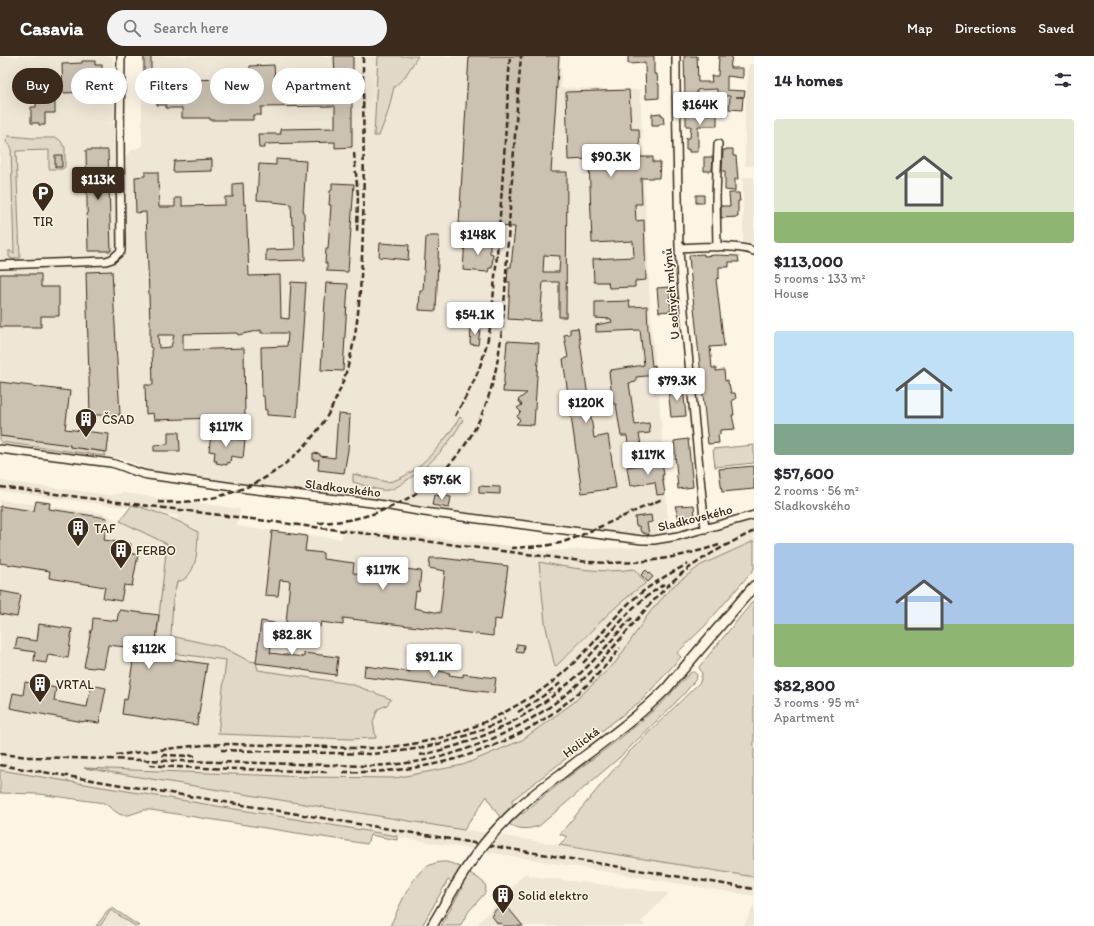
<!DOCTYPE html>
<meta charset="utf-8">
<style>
body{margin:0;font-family:Itim,sans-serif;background:#f2f2f3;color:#2b2b33;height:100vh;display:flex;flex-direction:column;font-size:15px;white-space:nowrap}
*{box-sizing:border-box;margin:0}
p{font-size:13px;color:#7c7c81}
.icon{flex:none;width:22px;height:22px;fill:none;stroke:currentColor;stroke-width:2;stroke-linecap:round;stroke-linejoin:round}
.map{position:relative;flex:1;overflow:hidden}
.sheet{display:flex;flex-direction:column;background:#fff;width:340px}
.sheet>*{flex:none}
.hud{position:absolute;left:12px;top:12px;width:380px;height:36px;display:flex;gap:8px}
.price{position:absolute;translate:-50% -34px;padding:0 9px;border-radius:4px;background:#fff;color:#222;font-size:13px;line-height:26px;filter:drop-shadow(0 1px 2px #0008)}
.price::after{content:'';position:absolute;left:50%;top:24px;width:12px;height:9px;margin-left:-6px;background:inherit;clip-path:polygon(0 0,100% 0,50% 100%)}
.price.active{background:#3b2a1e;color:#fff}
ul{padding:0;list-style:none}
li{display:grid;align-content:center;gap:8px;height:212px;padding:0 20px}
li span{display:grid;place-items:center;height:124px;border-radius:4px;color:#555}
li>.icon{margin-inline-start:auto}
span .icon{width:72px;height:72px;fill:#fffc;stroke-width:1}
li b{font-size:17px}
h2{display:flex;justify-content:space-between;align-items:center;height:48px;padding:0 20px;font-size:17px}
.pill{padding:0 14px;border-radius:18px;background:#fff;box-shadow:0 4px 16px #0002;font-size:14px;line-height:36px}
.pill.active{background:#3b2a1e;color:#fff}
header{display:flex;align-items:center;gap:24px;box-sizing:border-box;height:56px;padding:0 20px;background:#3b2a1e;color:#fff}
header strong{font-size:19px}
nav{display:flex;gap:22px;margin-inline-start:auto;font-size:14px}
.search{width:280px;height:36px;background:#f2f2f3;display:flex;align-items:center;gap:10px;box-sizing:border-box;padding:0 14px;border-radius:22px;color:#7c7c81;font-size:15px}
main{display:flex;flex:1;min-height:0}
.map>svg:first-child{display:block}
.built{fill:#eee6d6;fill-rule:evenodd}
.green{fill:#e0d8c8;stroke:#8e8173}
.building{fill:#ccc2b3;stroke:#3b2a1e;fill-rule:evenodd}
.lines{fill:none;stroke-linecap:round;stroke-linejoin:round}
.minor-casing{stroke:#3b2a1e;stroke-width:10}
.tertiary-casing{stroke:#3b2a1e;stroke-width:12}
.minor{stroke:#fcf5e5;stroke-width:7}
.tertiary{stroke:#fcf5e5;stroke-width:9}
.rail{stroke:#3b2a1e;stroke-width:2.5;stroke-dasharray:6 3;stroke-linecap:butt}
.tertiary-bridge-casing{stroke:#3b2a1e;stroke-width:12;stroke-linecap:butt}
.tertiary-bridge{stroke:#fcf5e5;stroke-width:9}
.labels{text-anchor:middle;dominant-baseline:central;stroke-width:3;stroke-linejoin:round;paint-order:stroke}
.poi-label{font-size:13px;fill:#3b2a1e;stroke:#fcf5e5;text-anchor:start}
.street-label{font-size:13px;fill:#3b2a1e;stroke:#fcf5e5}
</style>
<header>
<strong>Casavia</strong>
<div class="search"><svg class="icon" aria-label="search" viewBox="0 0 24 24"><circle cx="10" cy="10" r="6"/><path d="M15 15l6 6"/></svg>Search here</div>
<nav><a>Map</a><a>Directions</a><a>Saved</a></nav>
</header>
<main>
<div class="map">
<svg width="754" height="870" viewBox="0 0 754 870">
<rect width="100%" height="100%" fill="#fcf5e5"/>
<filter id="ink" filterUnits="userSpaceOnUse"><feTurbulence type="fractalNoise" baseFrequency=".025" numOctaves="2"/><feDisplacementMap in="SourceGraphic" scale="8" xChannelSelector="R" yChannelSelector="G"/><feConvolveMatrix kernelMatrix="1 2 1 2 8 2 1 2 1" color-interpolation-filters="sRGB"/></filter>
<g filter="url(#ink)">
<path class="built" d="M0 0H113L114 66 106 67H126V101L129 96 132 94 142 90V0H561V32L640 34 651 271 658 325 669 479H637L537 465 352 442 154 416 124 403 0 386Z
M749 8H754V110H745V56Z
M743 121H754V187H743Z
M0 425 110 439 124 437 240 453 237 469H230L251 472 341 483 344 472 484 487 544 495 639 491 751 464 754 468V485L701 509 673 530 650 556 616 606 573 647 522 684 463 709 395 722 307 721 89 712 754 821V840L0 715V444L102 457 167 487 178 460 124 451 106 449 0 435ZM539 506 580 514 619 515 634 513 646 527 632 536 614 552 572 596 555 611 545 567Z
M525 817 531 820 669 837 641 866 646 870H476Z
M754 849V870H744Z
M111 854 135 870H100Z"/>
<path class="green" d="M378 0H418L404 22 394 31 388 56 379 80H374Z
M8 80H10L32 82H56C60 83 62 86 63 90L65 91V111L62 113H49V94L16 95 20 202H15V204L9 201V194L14 198 11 90 6 86Z
M460 361 463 364C448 390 432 408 407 424 401 428 395 433 388 434 381 436 360 428 353 426V418L387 426C415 423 447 383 460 361Z
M0 380 70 388V391L105 396V400L0 386Z
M754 389V407L715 411 713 393Z
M132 449C156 455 178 464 198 476 197 492 198 510 186 522 184 524 180 525 177 526L173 543 171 580 222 591 249 605 256 606 258 614 351 628 391 643 387 649 378 653 373 666 376 682 350 683 218 678 226 604 155 595 167 488 120 465Z
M754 485V513L704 571 677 597 681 601 642 644 511 745 522 758 525 756C572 714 627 683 671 638L672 636 690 617C693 615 695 616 697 619L696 623 683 639 619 702 539 770C512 779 498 763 487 740L464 774 84 712 307 721 395 722 463 709 522 684 573 647 616 606 650 556 673 530 701 509Z
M539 506C571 512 601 518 634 513L646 527C612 550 585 583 555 611L545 567Z
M754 544V821L559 789 567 781 560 778 625 700 700 626 702 618 699 611Z
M0 714 397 780V784L370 779 367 788 151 754H144L129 759H122L119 758 104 747 39 738 0 737Z
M441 806H447L456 809 478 822 485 828 486 832 485 837 469 855 460 870H441L462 832 448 824 422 870H390C398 854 408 828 421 815 427 810 433 807 441 806Z
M111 851 139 870H135L111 854 100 870H96Z"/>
<path class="building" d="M144 0H151V17H144Z
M334 0H353V25H352V91L335 92V86L265 88V92H259L258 78H281L280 73 335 72V50L261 51V59H253V64H210V62H182V52H166V49H157V28H165V24L250 23V10L274 9 275 22H335Z
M469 0H559L551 116H567L566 261H559V226H543L540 265 508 263 510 226H507L508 211H511L515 171 459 168ZM544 199 560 200 559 216H543Z
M628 0H654V18H657L658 28H659V42L646 43 645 7 628 8Z
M684 0H697L698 26H712L711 20H718L719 0H732L730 12H743V22L727 20V34L745 35 744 41H736H743L742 54 729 53 730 40H717V33L697 34V41H685Z
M82 5H95V9H102V21H90V36L63 37 62 8 82 7Z
M629 34 631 73H639L640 101H653V106H660L659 122H641L642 148H635L636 165 644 164 646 224 635 225V231L609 232 608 226H594L593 203 634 201 633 185 592 187 589 103 568 104 566 36Z
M55 46V57H45V69H39V67H31V51H36V47Z
M710 47H717V70H698V96H689V93L686 94V82H690L691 70H686V58H710Z
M661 57V59H663L664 68H659V70H652V58Z
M726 93H733V100H736L738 123H735V135L725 134V115H722L723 94H726Z
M86 94H108L111 195H88Z
M55 99H62V111H55Z
M704 101H713L712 115H704Z
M212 103V115L173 116 174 105Z
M276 103 306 105 303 155H304L305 204 266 205V194L295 193 294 169H292L291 148 273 146V145L257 144 259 108 276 109Z
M145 116H158L159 151H175V142H182V150L225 149V141H233V128L243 127 244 149 246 148 249 220 280 219 281 262 289 263 291 226 306 227 297 361 267 359V354H265L264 340H262L261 291 287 290 288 277H261V274L238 279 237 277 183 278V294L244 292 245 361 154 364 153 357 146 358 145 329H153L152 292 150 291V268L146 156 136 157 135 121 145 120ZM158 279H174L171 291 159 292Z
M332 127 354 128 348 216 327 215V207H325L326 193H328L331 149H329L330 135 332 134Z
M729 137H739L740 145H738V161L721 162V150H730Z
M696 139H704V147H696Z
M430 180H439L436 255 419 254 420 235H423L426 181H429Z
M465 184 490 185V197L493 198 492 212H489L488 216 463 214Z
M380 187 409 189 408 204 379 201Z
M704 198V200L716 199 738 200 739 206H729V211H719V222L716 223 724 290 710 291 712 312H716V315L724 314 725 325 728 324V328H729L731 337H735L736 343 732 344 734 359H732L735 373 720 374V378L718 379 719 387 708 388 690 212 689 199Z
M112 215 120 359H90L86 216Z
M0 218H41V231H59V260H41V271H0Z
M326 227 348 228 343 315 321 314Z
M669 231 671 255 659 256 657 232Z
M629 245 630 251 647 250 648 274 652 310 655 309 656 319 636 321V326L629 327 635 369 649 367 650 377 639 378 642 394 629 396 627 380H621L616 348H613L609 316 611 315V314L644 309 640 274 596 276V269L612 266 611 263 595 262V246Z
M471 272 480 273 478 289 470 288Z
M578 272 594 382 608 379 616 432 582 437 563 303 568 302 564 279 570 278V273Z
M507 285 539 287 534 369 516 368 520 364 517 360 521 356 517 352 522 349 518 344 527 337 503 336Z
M0 326 70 335 65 373 109 378 107 396 70 391V389L0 380Z
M683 331 686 360 671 361 668 332Z
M338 358 350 359 348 394 344 417 318 414 319 403V404H313V397L320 398V400L335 402Z
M168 376H179L180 395H154V389L168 388Z
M211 378 228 380 227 382 245 384 243 402 231 400 230 407 228 406 227 409 216 407 217 405H214L215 396 209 395Z
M688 383 693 431 678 433 674 385Z
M662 406 664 419H662L665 438 657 439 655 426 630 430 627 411Z
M754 410V433L722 436 719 413Z
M479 430 500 431V438L479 437Z
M434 439 451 441 449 452 432 449Z
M36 445 50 447 49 453 107 462 104 484 131 488 129 497 138 499 132 530 124 529 121 545 103 542 105 531 49 522 50 515 0 507V450L34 455Z
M694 449 695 461 680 466 675 450Z
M651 459 652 466 647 467 649 479 641 476 639 470H636L635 461Z
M272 475 307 480 305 495 323 497V503L354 507 353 517 372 519 373 513 388 515 389 511 421 515 419 536 416 535 414 552 440 557 445 515 429 512 430 502H441L508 510 501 564 494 563 493 580 343 562V569L321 566 320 571 286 567 290 525 280 524 278 540 265 539Z
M646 514 653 521 648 526 641 519Z
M0 535 21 539 17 561 0 558Z
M119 554 159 559 154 600 207 608 197 669 122 658 124 643 127 644 135 592 108 589 104 612 95 611 94 612 84 611 91 574H92L93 562 117 565Z
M261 565 274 567 270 591 271 592 270 597 304 601V597L338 601 336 619 302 614V613L281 610 256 607Z
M39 568 72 573 68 602 48 599 46 607 34 605 35 596 15 593 17 582 37 585Z
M517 588 524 589 523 597 516 596Z
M410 609 439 613 438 615 450 617 449 619 463 621V618L496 622 494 637 364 621 365 610 410 616Z
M25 626 56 632 54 645 87 651 91 629 106 632 99 667 84 665 83 666 10 652 13 637 23 639Z
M504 847 523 870H503L501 867 498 868 492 860 494 858 492 857Z"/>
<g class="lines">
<g class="minor-casing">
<path id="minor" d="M676 0V31L679 192 681 224 705 473
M717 191 716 141 718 88
M679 192C701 191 734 188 754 195
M0 209 106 205 112 203 121 195 120 84 121 0
M0 393 111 407C124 410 135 417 148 419L248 433 372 447 424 456 642 484H654L678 480 754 459"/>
</g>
<g class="tertiary-casing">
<path id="tertiary" d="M517 753C531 740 546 729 561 718 596 691 634 665 666 633L754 530
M432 870 456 829"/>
</g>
<use href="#minor" class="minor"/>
<use href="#tertiary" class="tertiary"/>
<path class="rail" d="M354 97 358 139 357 177
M455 360C467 339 479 318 485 294 493 267 493 238 496 210 502 140 506 70 510 0
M0 431 589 506C637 509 674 503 719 489
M158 446C196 448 235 440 268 420 296 402 320 377 334 347 356 302 360 249 362 200 365 133 363 67 363 0
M318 467C357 466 396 454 427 429 506 368 502 274 508 184 512 122 516 61 521 0
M511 492 544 490 560 487 577 481 662 443
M583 607 633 552 646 541 664 528
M518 656 543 640 562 626
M221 694 370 698C419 695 461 685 505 663
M0 698 29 701 69 702 370 710C392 709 414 707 436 702 488 689 538 664 577 629 613 597 639 556 674 524 698 503 726 489 754 475
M116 699C154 695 195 688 233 688 265 689 297 690 329 691 349 692 369 693 389 691 432 687 474 674 512 652 530 642 549 630 564 616 575 606 586 595 596 584 606 572 616 560 627 549 645 532 666 519 688 508
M162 699 196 700
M420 699C485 686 542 655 590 608 605 593 618 576 633 561
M0 709 754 833
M150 709 175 711 329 716
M343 716C452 719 553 680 620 592"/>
<g class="tertiary-bridge-casing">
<path id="tertiary-bridge" d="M456 829C473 800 493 775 517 753"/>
</g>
<use href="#tertiary-bridge" class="tertiary-bridge"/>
</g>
</g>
<defs>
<g id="parking-pin" transform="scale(1.15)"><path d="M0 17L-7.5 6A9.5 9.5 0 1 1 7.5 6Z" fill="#3b2a1e" stroke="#fcf5e5"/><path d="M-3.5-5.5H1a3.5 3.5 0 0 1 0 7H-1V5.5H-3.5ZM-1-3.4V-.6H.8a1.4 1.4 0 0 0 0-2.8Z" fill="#fff"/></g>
<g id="building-pin" transform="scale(1.15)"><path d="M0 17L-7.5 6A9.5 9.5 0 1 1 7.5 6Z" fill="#3b2a1e" stroke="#fcf5e5"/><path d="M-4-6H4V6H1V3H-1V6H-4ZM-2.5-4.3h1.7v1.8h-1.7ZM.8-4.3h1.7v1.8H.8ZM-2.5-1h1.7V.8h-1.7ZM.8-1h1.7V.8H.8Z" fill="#fff"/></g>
</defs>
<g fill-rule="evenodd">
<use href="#parking-pin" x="43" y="137"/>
<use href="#building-pin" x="86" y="363"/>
<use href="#building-pin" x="78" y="472"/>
<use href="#building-pin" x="121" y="494"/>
<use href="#building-pin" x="40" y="628"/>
<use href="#building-pin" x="503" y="839"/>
</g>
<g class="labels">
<g class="poi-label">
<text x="43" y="165" text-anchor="middle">TIR</text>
<text x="102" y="363">ČSAD</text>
<text x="94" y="472">TAF</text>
<text x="136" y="494">FERBO</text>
<text x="56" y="628">VRTAL</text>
<text x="518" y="839">Solid elektro</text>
</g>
<g class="street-label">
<text transform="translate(671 238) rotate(-95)">U solných mlýnů</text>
<text transform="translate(343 432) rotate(7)">Sladkovského</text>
<text transform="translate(695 462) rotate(-14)">Sladkovského</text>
<text transform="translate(581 686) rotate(-37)">Holická</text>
</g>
</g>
</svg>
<b class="price" style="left:700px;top:70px">$164K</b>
<b class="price" style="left:611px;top:122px">$90.3K</b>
<b class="price active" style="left:98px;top:145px">$113K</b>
<b class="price" style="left:478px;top:200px">$148K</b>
<b class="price" style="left:475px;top:280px">$54.1K</b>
<b class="price" style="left:677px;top:346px">$79.3K</b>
<b class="price" style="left:586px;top:368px">$120K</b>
<b class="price" style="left:226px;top:392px">$117K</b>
<b class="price" style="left:648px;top:420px">$117K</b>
<b class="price" style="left:442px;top:445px">$57.6K</b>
<b class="price" style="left:383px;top:535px">$117K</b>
<b class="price" style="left:292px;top:600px">$82.8K</b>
<b class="price" style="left:149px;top:614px">$112K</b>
<b class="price" style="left:434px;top:622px">$91.1K</b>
<div class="hud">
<a class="pill active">Buy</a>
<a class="pill">Rent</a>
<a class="pill">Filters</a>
<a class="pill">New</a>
<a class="pill">Apartment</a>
</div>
</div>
<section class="sheet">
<h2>14 homes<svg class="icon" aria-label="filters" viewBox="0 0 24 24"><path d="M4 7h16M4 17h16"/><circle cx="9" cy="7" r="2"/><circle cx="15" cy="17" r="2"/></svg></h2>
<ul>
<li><span style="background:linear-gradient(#dfe7d0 75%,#8fb573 0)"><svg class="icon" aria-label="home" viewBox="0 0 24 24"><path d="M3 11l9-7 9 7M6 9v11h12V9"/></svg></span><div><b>$113,000</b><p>5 rooms · 133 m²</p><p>House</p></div></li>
<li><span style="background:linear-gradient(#bfe0f5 75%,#7fa58c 0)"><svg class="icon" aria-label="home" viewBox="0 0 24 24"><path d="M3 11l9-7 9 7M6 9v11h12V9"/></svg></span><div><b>$57,600</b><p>2 rooms · 56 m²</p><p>Sladkovského</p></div></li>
<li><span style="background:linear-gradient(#a9c7e8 65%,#8fb573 0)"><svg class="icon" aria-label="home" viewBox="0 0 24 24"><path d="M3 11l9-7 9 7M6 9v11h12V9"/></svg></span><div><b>$82,800</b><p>3 rooms · 95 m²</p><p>Apartment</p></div></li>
</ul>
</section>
</main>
